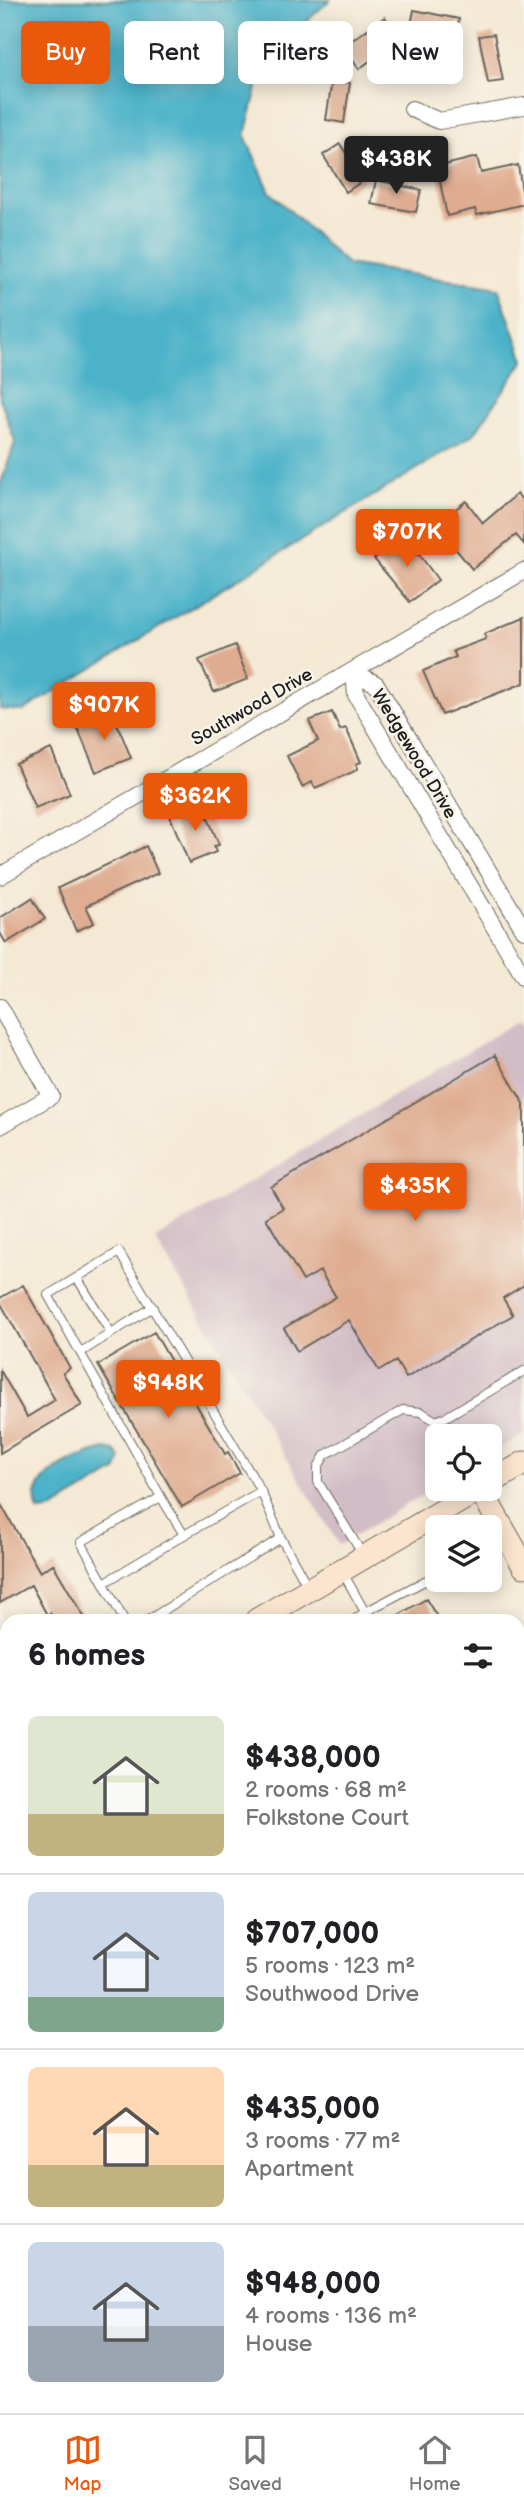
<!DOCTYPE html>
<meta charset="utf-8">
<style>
body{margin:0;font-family:"Balsamiq Sans",sans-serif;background:#f6f6f6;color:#202124;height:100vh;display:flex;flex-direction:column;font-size:26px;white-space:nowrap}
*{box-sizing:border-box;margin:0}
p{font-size:23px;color:#757577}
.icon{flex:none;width:38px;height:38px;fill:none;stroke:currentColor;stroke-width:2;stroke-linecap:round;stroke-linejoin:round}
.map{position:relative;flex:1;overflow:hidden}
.side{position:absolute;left:0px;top:1614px;width:525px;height:800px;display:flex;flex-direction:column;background:#fff;border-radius:21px 21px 0 0;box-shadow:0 4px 18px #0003}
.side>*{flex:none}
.guide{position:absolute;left:21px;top:21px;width:483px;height:63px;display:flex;gap:14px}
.fabs{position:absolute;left:425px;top:1424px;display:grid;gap:14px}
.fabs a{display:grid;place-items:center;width:77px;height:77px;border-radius:10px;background:#fff;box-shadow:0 4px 18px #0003;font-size:35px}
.price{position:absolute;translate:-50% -60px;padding:0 16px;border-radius:7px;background:#ea580c;color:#fff;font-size:23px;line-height:46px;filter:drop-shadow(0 2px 4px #0008)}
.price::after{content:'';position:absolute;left:50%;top:42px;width:21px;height:16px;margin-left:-10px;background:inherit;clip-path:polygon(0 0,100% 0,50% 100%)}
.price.selected{background:#222;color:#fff}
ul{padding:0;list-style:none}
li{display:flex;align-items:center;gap:21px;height:175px;padding:0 28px}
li+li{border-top:2px solid #e0e0e0}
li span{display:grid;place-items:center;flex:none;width:196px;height:140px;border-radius:10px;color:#555}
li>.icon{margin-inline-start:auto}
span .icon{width:84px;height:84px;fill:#fffc;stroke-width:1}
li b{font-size:30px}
h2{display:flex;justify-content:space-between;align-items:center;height:84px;padding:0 28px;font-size:30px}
.tag{padding:0 24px;border-radius:10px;background:#fff;box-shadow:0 4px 18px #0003;font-size:24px;line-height:63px}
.tag.selected{background:#ea580c;color:#fff}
.menu{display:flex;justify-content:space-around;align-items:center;height:98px;border-top:2px solid #e0e0e0;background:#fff;font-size:19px;color:#757577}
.menu a{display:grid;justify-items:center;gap:4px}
.menu .selected{color:#ea580c}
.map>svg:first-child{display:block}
.industrial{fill:#d2bdc6}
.water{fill:#4bb2c9;stroke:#346772;stroke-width:2}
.building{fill:#dfac90}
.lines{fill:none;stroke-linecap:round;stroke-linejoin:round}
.lane-casing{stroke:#68645c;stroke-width:10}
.street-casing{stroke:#68645c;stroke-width:18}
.secondary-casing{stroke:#68645c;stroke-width:25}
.lane{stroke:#fff;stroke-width:8}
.street{stroke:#fff;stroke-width:16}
.secondary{stroke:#fce5cf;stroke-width:23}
.labels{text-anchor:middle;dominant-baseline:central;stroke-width:5;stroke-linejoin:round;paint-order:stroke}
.street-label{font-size:18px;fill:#1c1c1c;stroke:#f7f3e8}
</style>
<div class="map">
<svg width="524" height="2413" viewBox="0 0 524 2413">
<rect width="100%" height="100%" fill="#f7f3e8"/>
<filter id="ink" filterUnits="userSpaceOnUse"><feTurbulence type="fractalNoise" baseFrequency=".0143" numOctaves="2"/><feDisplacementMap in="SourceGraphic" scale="14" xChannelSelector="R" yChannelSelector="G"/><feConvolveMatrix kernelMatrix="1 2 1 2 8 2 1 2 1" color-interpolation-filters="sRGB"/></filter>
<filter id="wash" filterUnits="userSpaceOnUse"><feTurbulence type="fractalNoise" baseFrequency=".00686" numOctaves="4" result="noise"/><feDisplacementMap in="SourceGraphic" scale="28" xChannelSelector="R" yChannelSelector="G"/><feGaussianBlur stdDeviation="1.57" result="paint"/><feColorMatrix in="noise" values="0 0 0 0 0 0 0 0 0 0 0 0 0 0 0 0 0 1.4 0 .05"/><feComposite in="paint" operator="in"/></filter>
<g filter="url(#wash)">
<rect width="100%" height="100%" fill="#f4e9d4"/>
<path class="industrial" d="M520 1020 524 1026V1434L490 1454V1437H438L437 1486 339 1545 155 1239Z"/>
<path class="water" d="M0 0H330L264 60 245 136 270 192 347 264 498 288 524 360 474 434 23 711 0 709V486L15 442 0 398Z
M105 1449 115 1451 121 1458 117 1470 50 1510 38 1511C24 1475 78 1456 105 1449Z
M7 2184V2406H180L183 2413H0V2188Z"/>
<g id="blocks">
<path class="building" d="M414 10 459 19 454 40 410 30Z
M385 17 401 39 386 49 392 59 377 69 371 60 359 69 348 53 352 50 348 43Z
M494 34 503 81 488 83 479 36Z
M332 80 350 83 344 123 326 120Z
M340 144 364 180 346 192 323 155Z
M477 157 481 173 518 165 524 204 477 215 475 209 447 216 437 167Z
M376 180 421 190 416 212 371 204Z
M517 494 524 502V544L516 535 472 569 436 525 466 501 483 523Z
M406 536 438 580 410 602 374 559Z
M524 617V683L442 715 423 671 456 657 453 651 486 639 484 634Z
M235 645 248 679 214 692 199 660Z
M112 711 131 758 96 772 77 727Z
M332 712 340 730 346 728 361 762 356 764 358 768 353 772 315 788 312 782 302 787 287 756 318 741 309 721Z
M51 749 70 794 35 808 16 764Z
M203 805 219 845 214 846 216 852 189 863 170 816Z
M146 846 158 873 86 906 94 923 76 931 58 888Z
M32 898 45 919 6 943 0 933V918Z
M495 1055 524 1104V1285L503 1298 513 1315 406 1378 396 1361 379 1371 349 1320 297 1351 284 1328 336 1297 320 1271 303 1281 266 1218 283 1208 271 1187Z
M23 1285 70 1368 63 1373 82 1405 0 1453V1370L27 1417 55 1400 0 1302V1298Z
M154 1332 225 1454 228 1452 240 1473 182 1507 98 1365Z
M0 1503 40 1572 53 1564 86 1620H55L50 1613 47 1615 31 1585 0 1603Z
M426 1599 439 1620H390Z"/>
</g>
</g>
<g filter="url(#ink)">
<use href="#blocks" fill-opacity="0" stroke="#68645c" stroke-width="2"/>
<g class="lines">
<g class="lane-casing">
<path id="lane" d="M77 1278 111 1333
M81 1352 153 1307
M161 1497 48 1295 119 1252 261 1491
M184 1535 261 1491 281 1538
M363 1555 318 1482V1467L325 1455 403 1410 421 1412 436 1421 446 1417 524 1371
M343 1573 365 1612 438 1574
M104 1583 184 1535 161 1497 81 1542 124 1620
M148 1620 281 1538 308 1587
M354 1620 365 1612
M0 1861 7 1857"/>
</g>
<g class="street-casing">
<path id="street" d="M412 109 439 121 524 106
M354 672 356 695 524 977
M354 672 376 684 524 930
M0 876 524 571
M0 1007 51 1096 0 1126"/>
</g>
<g class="secondary-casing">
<path id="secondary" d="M490 1483 524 1463
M480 1489 524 1566
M257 1620 480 1489
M0 1772 7 1768"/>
</g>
<use href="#lane" class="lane"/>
<use href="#street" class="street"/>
<use href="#secondary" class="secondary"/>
</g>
</g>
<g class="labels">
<g class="street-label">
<text transform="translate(252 707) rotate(-30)">Southwood Drive</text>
<text transform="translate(414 754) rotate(59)">Wedgewood Drive</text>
</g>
</g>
</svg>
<div class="fabs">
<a><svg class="icon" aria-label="locate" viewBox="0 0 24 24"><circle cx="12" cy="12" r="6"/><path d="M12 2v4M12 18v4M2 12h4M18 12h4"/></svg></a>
<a><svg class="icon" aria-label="layers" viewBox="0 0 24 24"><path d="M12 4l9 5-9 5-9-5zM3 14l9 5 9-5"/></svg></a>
</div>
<b class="price selected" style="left:396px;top:196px">$438K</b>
<b class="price" style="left:407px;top:569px">$707K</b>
<b class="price" style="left:104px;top:742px">$907K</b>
<b class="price" style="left:195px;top:833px">$362K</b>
<b class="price" style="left:415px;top:1223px">$435K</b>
<b class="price" style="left:168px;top:1420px">$948K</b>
<div class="guide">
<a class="tag selected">Buy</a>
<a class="tag">Rent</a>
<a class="tag">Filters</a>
<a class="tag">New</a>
</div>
<section class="side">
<h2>6 homes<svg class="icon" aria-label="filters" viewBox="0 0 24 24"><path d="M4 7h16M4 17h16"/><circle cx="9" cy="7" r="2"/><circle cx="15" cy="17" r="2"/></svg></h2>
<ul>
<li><span style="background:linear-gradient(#dfe7d0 70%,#c2b280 0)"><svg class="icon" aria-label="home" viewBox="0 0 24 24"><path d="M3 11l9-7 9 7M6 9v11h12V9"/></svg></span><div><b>$438,000</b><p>2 rooms · 68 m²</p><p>Folkstone Court</p></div></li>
<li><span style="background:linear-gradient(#c9d6e8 75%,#7fa58c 0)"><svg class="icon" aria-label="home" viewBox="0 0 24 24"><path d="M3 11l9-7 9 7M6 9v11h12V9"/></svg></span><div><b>$707,000</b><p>5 rooms · 123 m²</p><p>Southwood Drive</p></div></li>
<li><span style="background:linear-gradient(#ffd9b3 70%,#c2b280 0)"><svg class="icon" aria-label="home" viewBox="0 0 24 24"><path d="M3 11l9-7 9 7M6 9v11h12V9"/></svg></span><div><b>$435,000</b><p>3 rooms · 77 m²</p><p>Apartment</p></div></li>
<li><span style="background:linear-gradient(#c9d6e8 60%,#9aa5b1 0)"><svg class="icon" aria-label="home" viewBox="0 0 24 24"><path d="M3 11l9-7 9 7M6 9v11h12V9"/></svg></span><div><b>$948,000</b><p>4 rooms · 136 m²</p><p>House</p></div></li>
</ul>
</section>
</div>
<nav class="menu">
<a class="selected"><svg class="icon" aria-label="map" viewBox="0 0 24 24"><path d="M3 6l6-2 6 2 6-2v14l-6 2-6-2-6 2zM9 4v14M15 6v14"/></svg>Map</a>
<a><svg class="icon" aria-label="saved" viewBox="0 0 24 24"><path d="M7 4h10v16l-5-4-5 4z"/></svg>Saved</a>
<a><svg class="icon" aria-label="home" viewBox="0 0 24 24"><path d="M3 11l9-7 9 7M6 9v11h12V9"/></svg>Home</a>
</nav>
